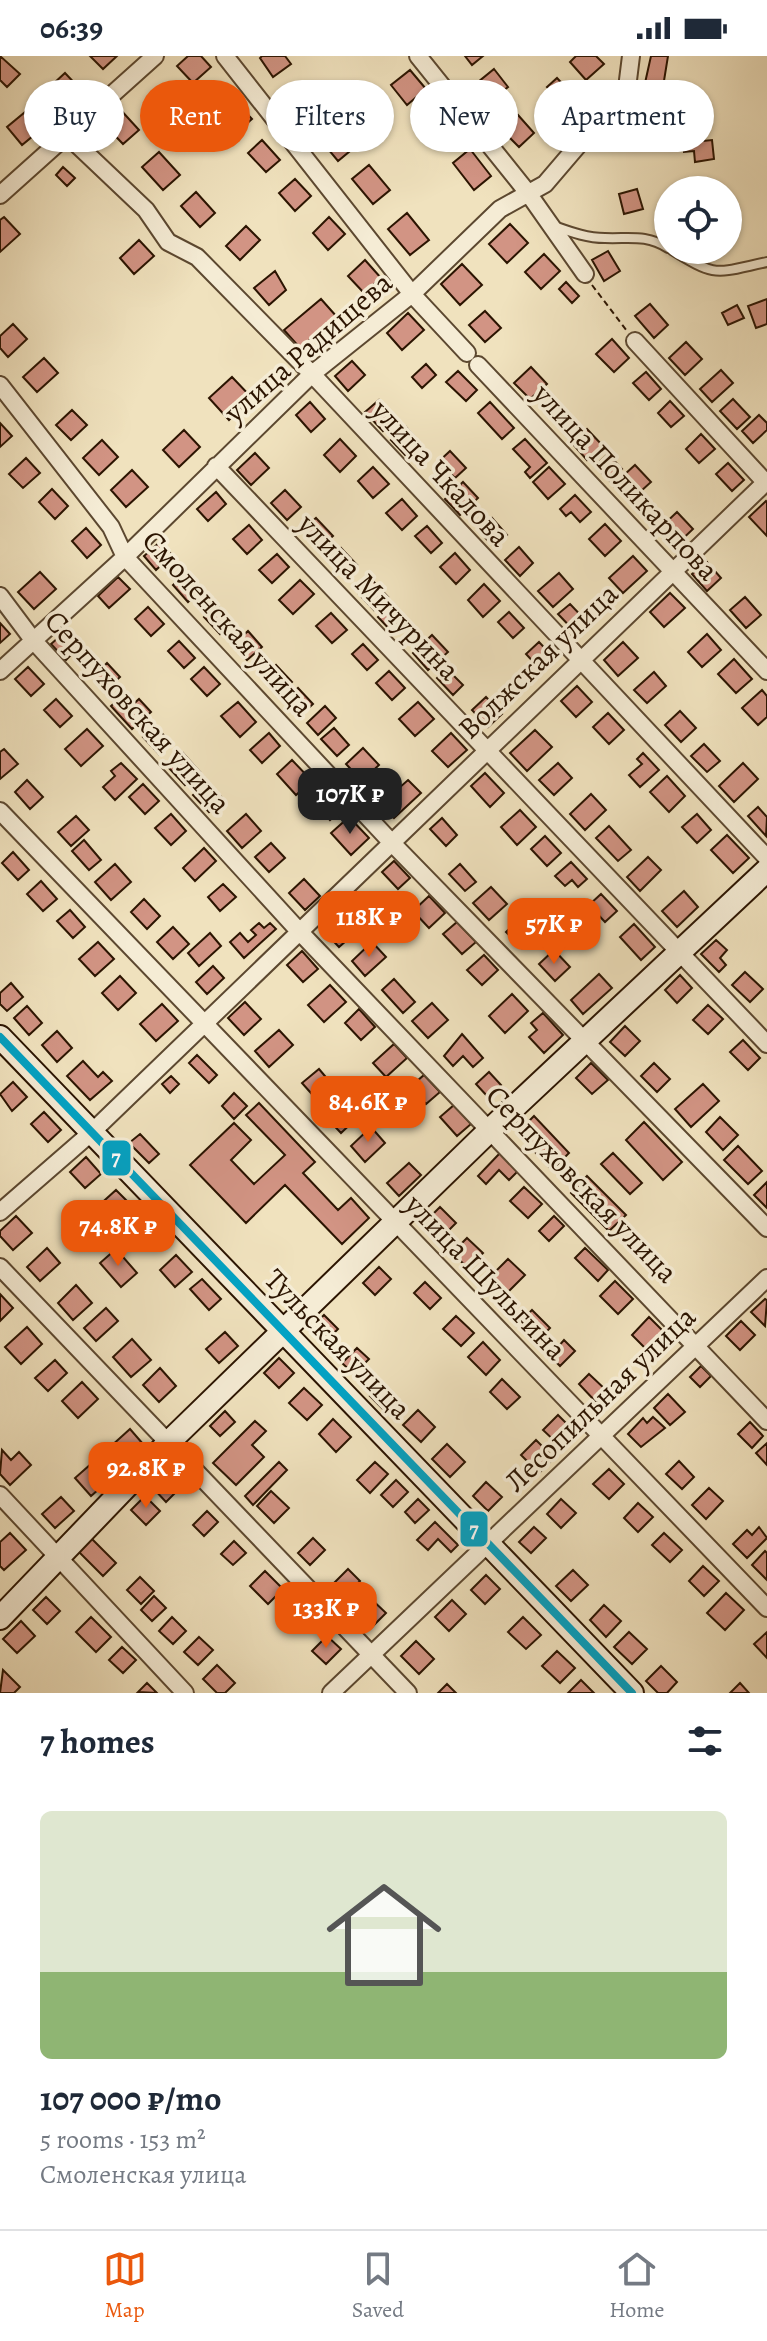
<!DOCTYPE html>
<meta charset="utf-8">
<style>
body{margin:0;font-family:Alegreya,serif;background:#f2f2f3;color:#1f2937;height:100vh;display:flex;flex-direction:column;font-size:30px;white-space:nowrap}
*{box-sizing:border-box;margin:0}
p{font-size:26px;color:#747a83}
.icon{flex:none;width:44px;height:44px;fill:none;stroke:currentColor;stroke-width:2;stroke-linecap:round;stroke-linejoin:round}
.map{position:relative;height:1637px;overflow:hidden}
.drawer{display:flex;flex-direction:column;background:#fff;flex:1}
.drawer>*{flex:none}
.guide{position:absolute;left:24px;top:24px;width:720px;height:72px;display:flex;gap:16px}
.controls{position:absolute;left:654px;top:120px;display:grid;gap:16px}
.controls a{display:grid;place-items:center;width:88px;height:88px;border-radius:50%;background:#fff;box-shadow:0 2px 6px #0004;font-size:40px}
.price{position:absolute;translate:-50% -68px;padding:0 18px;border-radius:16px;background:#ea580c;color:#fff;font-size:26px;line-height:52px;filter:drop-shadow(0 2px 4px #0008)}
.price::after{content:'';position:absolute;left:50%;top:48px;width:24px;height:18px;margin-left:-12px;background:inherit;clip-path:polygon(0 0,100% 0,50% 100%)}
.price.active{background:#222;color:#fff}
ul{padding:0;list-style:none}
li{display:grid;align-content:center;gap:16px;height:424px;padding:0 40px}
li+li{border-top:2px solid #e0e1e3}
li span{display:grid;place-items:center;height:248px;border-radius:12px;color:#555}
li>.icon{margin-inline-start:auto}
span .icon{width:144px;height:144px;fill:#fffc;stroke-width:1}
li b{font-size:34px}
h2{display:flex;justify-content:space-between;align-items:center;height:96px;padding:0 40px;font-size:34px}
.pill{padding:0 28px;border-radius:36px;background:#fff;box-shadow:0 2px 6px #0004;font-size:28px;line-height:72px}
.pill.active{background:#ea580c;color:#fff}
.status{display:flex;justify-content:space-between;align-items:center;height:56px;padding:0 40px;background:#fff;direction:ltr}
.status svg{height:22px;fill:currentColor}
.tab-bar{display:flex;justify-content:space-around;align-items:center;height:112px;border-top:2px solid #e0e1e3;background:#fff;font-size:22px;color:#747a83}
.tab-bar a{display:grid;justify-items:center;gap:4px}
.tab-bar .active{color:#ea580c}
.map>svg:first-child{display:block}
.building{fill:#d29484;stroke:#2b1401;stroke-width:2}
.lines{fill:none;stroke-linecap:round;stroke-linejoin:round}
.lane-casing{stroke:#5c4830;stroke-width:12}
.street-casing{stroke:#5c4830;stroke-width:20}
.secondary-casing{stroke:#2b1401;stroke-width:26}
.path{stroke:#2b1401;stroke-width:2;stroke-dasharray:6 4;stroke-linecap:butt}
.lane{stroke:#f5ecd5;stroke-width:8}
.street{stroke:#f5ecd5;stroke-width:16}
.secondary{stroke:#f5ecd5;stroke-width:22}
.bus-1-casing{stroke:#f5ecd5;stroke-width:14}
.bus-1{stroke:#02a2c4;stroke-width:8}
.labels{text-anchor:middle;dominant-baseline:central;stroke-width:7;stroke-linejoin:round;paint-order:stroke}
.street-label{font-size:30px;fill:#2b1401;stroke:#f5ecd5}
.line-badge{stroke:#f5ecd5;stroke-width:3}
.badge-label{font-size:22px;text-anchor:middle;font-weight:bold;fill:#fff}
</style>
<div class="status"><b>06:39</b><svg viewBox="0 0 49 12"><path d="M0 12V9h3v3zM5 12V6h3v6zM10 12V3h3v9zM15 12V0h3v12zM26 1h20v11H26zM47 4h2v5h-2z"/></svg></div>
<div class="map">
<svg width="767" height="1637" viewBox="0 0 767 1637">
<rect width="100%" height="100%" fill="#f0e2be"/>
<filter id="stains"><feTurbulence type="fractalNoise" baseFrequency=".0025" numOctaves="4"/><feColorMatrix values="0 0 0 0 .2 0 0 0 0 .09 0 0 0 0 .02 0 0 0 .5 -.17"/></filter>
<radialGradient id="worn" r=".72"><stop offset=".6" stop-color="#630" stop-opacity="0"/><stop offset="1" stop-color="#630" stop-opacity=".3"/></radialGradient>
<path class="building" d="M0 0 20 18 7 31 0 24Z
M90 0H117L103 13Z
M188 0H201L211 11 193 27 177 10Z
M262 0H285L291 8 273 21 260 2Z
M465 0H483L472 9Z
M576 0H596L604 8 586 24 570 6Z
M651 0H668L663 31 645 27Z
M494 13 508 31 486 48 472 31Z
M410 14 426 33 407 49 391 29Z
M65 17 81 34 57 57 41 39Z
M557 22 573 39 551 59 540 47 552 36 547 31Z
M311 33 326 52 310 64 292 48Z
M643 38 661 41 659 59 640 57Z
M230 40 252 63 234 79 212 56Z
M118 51 139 74 123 88 102 66Z
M441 51 462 75 443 92 422 67Z
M30 52 45 70 22 89 7 71Z
M518 59 534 77 519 91 502 74Z
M341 72 356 90 338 105 323 87Z
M262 84 280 104 266 116 248 97Z
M712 84 714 103 695 106 694 95 684 96V87Z
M470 93 491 120 474 134 453 107Z
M159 96 180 119 163 134 142 111Z
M369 109 390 134 373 148 352 123Z
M63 111 75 122 67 130 56 119Z
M295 123 311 140 295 155 279 137Z
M637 133 643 153 624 158 619 138Z
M196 136 215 157 200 171 181 150Z
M407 157 429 184 410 199 388 173Z
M4 161 20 178 0 196V164Z
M329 161 345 178 328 194 313 177Z
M510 168 528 187 507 207 489 188Z
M246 170 260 184 240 204 226 190Z
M139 184 154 200 134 218 120 202Z
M608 195 620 215 604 225 592 204Z
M544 198 560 215 541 233 525 216Z
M365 204 381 222 364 237 348 220Z
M462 208 482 229 460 249 441 228Z
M275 215 286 234 269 249 254 232Z
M566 226 579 240 572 247 559 233Z
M321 243 337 261 300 292 284 274Z
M767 243V268L756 272 748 250Z
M650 248 668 269 654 282 635 260Z
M737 249 744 262 728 269 722 257Z
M485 255 501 272 485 286 469 269Z
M408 257 424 274 402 294 387 277Z
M13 268 27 283 8 301 0 292V280Z
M612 283 629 302 614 316 596 298Z
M686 286 702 303 685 319 669 302Z
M44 302 58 317 37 336 23 321Z
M352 305 365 319 348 335 335 320Z
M426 308 436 319 422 332 412 321Z
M531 311 547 328 530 343 514 327Z
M721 314 733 327 712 346 700 333Z
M458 315 477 334 466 345 446 326Z
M646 316 661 333 649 344 633 327Z
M232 321 252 342 229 364 209 342Z
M733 343 750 361 737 373 720 355Z
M379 344 396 363 383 375 365 356Z
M670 345 684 360 671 371 658 357Z
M310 346 325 363 311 376 296 359Z
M490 346 514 372 502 383 478 357Z
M72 354 87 369 71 384 56 369Z
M759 359 767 367V374L753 387 742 375Z
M0 367 12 380 0 391Z
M406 371 423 390 409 403 391 384Z
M587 373 603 390 587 404 572 387Z
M184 374 200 391 179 411 163 394Z
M701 378 715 393 699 407 686 393Z
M340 383 356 400 340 416 324 399Z
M525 383 547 407 530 422 525 416 530 411 513 393Z
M102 384 118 401 99 419 83 402Z
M450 395 466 412 455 422 448 415 445 419 435 409Z
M255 397 269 412 251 429 237 414Z
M608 398 622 413 610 425 595 410Z
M26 402 40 417 23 432 9 418Z
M728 407 744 424 732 435 716 418Z
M635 409 651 426 629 446 613 429Z
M373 411 389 428 373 442 358 425Z
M549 411 565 428 548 443 533 426Z
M132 414 148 431 126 451 111 434Z
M463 426 478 442 460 459 445 443Z
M52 433 68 450 55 463 39 446Z
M285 434 301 451 287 464 271 447Z
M216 436 226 448 208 465 197 453Z
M575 439 591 456 580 466 571 456 566 460 560 453Z
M402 443 417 460 402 474 386 457Z
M766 445 767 446V480L749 461Z
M677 456 693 473 674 491 658 474Z
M316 462 333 480 319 492 302 474Z
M492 462 507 479 494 491 478 474Z
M605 468 621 485 605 500 589 483Z
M249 469 262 484 247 498 233 483Z
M427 470 442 487 431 497 415 480Z
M86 472 101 489 87 502 72 485Z
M160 486 172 499 156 514 144 500Z
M519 491 533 507 520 520 505 504Z
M341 492 357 509 344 521 328 504Z
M455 497 470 514 456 528 440 511Z
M277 498 289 511 272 527 259 514Z
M633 500 647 515 623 537 609 522Z
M706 505 721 522 707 535 692 518Z
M40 516 56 533 34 553 18 536Z
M186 517 201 534 188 546 173 529Z
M559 517 573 533 553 551 538 535Z
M118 521 130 533 109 552 98 540Z
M300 524 314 538 293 558 279 544Z
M373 525 388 541 374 554 359 538Z
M484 528 500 545 483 561 468 544Z
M670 537 685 552 664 571 650 556Z
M745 541 761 559 746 572 730 554Z
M570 548 590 569 579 580 558 558Z
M217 549 233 566 220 578 204 561Z
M148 551 164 568 151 580 135 563Z
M390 551 405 568 394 578 378 561Z
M509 556 524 572 513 582 498 566Z
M331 557 347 574 332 587 316 570Z
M0 567 10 578 0 587Z
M66 575 80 590 66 604 51 588Z
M248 575 262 591 247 604 233 589Z
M707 578 721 594 702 611 688 596Z
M432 579 448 596 428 614 413 597Z
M179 585 195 602 184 612 168 595Z
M539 586 555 603 542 615 526 598Z
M623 586 638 602 618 620 604 604Z
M363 588 378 604 367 614 352 598Z
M734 603 752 623 736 637 718 618Z
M107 607 120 621 106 634 94 620Z
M276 609 292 626 280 637 264 620Z
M28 611 44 628 31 640 15 623Z
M204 611 220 628 207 640 191 623Z
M447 613 463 629 453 639 437 622Z
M389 615 405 632 392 644 376 627Z
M654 616 666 630 647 647 634 634Z
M577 630 592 646 576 661 561 645Z
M298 632 313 648 300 660 285 644Z
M762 634 767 640V661L758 669 742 652Z
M486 641 502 658 488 671 472 654Z
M56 643 72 660 60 671 44 654Z
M119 643 128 653 139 643 151 656 132 673 111 650Z
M238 646 256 666 240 681 221 660Z
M418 646 434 663 415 680 399 663Z
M325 650 336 662 318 679 307 667Z
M680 655 696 672 681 686 665 669Z
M608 657 624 674 609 688 593 671Z
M155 670 171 687 159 698 143 681Z
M334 672 349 689 337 700 321 683Z
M87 673 103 690 81 710 65 693Z
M535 674 552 691 527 715 510 697Z
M269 677 280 690 262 707 250 694Z
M451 677 467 694 448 711 432 695Z
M704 688 720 705 707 716 691 700Z
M363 692 379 709 362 725 346 708Z
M4 693 18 708 0 723V696Z
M183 697 200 716 185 729 168 711Z
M643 697 659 714 640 731 629 719 642 708 637 703Z
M292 704 312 725 296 739 277 718Z
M121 707 137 723 115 744 103 731 115 720 111 715Z
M558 707 572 722 554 739 539 724Z
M743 707 758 723 734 746 719 730Z
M485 717 504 737 490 751 471 730Z
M667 720 685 740 669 756 650 736Z
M27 724 43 741 30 753 15 736Z
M408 724 421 737 394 762 381 748Z
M207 726 223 743 209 756 193 739Z
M143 728 159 745 145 758 129 741Z
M326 738 341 754 330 764 315 748Z
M591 738 606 754 585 774 570 758Z
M758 751 767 761 766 780 748 760Z
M520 754 536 771 517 789 501 771Z
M171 758 186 775 171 789 155 772Z
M246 758 261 775 242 792 227 775Z
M697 758 711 774 697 787 682 771Z
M76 760 89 774 71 790 58 776Z
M349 761 369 782 351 799 331 777Z
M442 762 457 779 446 790 430 773Z
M609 770 631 794 618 805 596 782Z
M727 779 749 802 733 817 711 794Z
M545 780 561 797 547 810 531 793Z
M84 784 101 804 89 814 72 795Z
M271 787 285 802 269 816 255 801Z
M204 792 216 805 195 825 183 812Z
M13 796 29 814 18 824 2 807Z
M648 801 661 814 640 835 627 821Z
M394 805 410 822 398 833 382 816Z
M571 806 587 823 578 831 572 824 565 830 555 820Z
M115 808 131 826 111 844 95 826Z
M460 808 476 826 465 835 449 818Z
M304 823 320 840 305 854 289 837Z
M41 825 57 843 43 855 27 838Z
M223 828 236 841 220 855 208 841Z
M491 831 507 848 489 864 473 847Z
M684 835 698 851 677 871 662 855Z
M601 838 617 855 605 866 589 849Z
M429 840 445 857 429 872 413 855Z
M144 843 160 860 147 873 131 856Z
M70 854 85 871 73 882 57 865Z
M528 855 544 872 522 892 506 876Z
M339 860 355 877 339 891 323 874Z
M457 866 476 886 462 898 443 878Z
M259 867 264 872 270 867 276 873 244 902 230 886 240 877 248 886 256 879 251 874Z
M634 868 655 891 641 904 620 881Z
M173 871 189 888 173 903 157 886Z
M210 877 221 890 199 910 188 897Z
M716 884 727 894 720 902 726 909 719 916 701 898Z
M98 886 114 903 95 920 79 903Z
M372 886 386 901 365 920 352 905Z
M554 894 570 911 555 925 539 908Z
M302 895 318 913 303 926 287 909Z
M484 899 498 914 482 929 467 914Z
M213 910 224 922 207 938 196 926Z
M745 916 763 933 750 946 732 929Z
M599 918 612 932 583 958 571 944Z
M680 919 692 932 677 947 665 934Z
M120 920 136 937 118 954 102 937Z
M394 923 415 946 403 957 382 934Z
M11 927 23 941 7 955 0 948V937Z
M330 929 346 946 324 966 308 949Z
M512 938 528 955 505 977 489 960Z
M245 946 261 963 244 979 228 962Z
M432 947 448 964 428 982 412 965Z
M162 948 178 965 156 985 140 968Z
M708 949 723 963 708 978 693 964Z
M27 950 42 967 29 979 14 962Z
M359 953 375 971 361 984 345 967Z
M543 957 563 979 544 997 529 981 537 974 531 967Z
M625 970 640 985 625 1000 610 986Z
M279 974 293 989 269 1011 255 995Z
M57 975 72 992 57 1006 42 989Z
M462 978 483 1002 473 1011 463 1000 453 1010 444 1000Z
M743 984 760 1002 748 1014 730 996Z
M394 988 407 1002 386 1021 373 1007Z
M197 999 217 1019 209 1027 189 1007Z
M83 1005 98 1021 103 1016 112 1025 90 1044 67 1020Z
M591 1007 608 1024 592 1038 576 1022Z
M654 1007 670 1023 657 1036 641 1020Z
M319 1013 335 1032 319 1046 302 1027Z
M489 1016 501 1029 488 1041 476 1028Z
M424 1019 440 1036 426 1048 410 1031Z
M171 1020 179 1028 170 1037 162 1028Z
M13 1026 27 1041 12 1055 0 1038Z
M703 1028 719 1045 691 1071 675 1053Z
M234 1037 247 1050 234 1063 222 1050Z
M342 1044 358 1061 341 1077 325 1060Z
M259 1047 315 1106 303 1117 338 1154 351 1142 369 1162 342 1188 285 1129 246 1167 190 1109 234 1067 251 1084 231 1104 254 1128 285 1099 246 1059Z
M454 1049 471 1068 457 1080 440 1061Z
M44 1056 61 1074 48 1086 31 1068Z
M534 1060 569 1097 552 1114 517 1077Z
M720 1061 738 1079 723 1094 706 1076Z
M644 1066 682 1106 663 1124 626 1084Z
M371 1071 385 1087 365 1106 351 1090Z
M140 1078 159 1098 149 1107 129 1087Z
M738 1090 762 1115 748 1128 724 1104Z
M500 1097 518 1115 509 1124 499 1114 486 1128 478 1120Z
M613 1097 642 1127 630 1138 601 1108Z
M86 1101 101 1118 85 1132 70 1116Z
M409 1107 421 1119 399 1140 387 1127Z
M587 1120 626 1159 609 1175 571 1137Z
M767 1126V1152L754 1139Z
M524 1131 542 1148 528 1162 510 1145Z
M116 1134 130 1148 110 1167 96 1152Z
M440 1151 456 1167 441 1182 425 1166Z
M138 1158 154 1175 139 1189 123 1172Z
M16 1160 32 1177 13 1194 0 1180V1175Z
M554 1160 564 1170 549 1185 539 1175Z
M467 1182 483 1197 468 1212 452 1197Z
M47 1192 60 1207 40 1225 27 1211Z
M585 1192 608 1214 598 1225 575 1202Z
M116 1193 137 1217 121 1231 100 1207Z
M176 1199 192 1216 175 1231 160 1214Z
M508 1203 525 1219 506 1238 490 1221Z
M379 1211 391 1223 375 1239 363 1227Z
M202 1223 221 1243 209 1254 190 1233Z
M615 1225 633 1243 618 1258 600 1240Z
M425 1226 441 1242 430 1253 414 1237Z
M76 1229 92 1247 73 1264 58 1247Z
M0 1238 13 1252 0 1265Z
M765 1243 767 1244 765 1270 751 1256Z
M106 1252 118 1265 96 1285 84 1272Z
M532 1254 550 1272 539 1283 521 1265Z
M324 1259 338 1273 323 1288 309 1274Z
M456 1260 474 1277 461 1290 443 1273Z
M649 1261 667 1279 649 1296 632 1279Z
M741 1265 755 1279 740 1294 726 1280Z
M27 1271 42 1288 21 1308 5 1291Z
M225 1276 238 1290 219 1307 206 1293Z
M132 1283 151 1304 131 1321 113 1301Z
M551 1284 558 1291 564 1284 575 1295 560 1310 542 1292Z
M483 1286 500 1304 486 1319 468 1301Z
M357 1292 369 1303 354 1318 342 1307Z
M279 1302 294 1317 279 1332 264 1317Z
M55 1304 67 1317 48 1335 35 1322Z
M701 1310 711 1320 700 1331 690 1321Z
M160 1312 176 1330 159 1346 143 1329Z
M589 1318 607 1335 596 1346 579 1328Z
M502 1323 520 1341 507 1353 490 1336Z
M82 1326 98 1343 78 1362 62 1345Z
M382 1328 400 1346 388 1358 370 1340Z
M304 1332 322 1349 307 1364 289 1347Z
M668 1338 685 1356 670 1369 654 1352Z
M418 1354 435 1371 421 1386 403 1369Z
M225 1355 235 1366 220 1380 210 1370Z
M558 1359 576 1377 561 1391 543 1374Z
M653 1361 665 1372 641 1391 628 1378 643 1362 647 1367Z
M333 1363 351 1381 336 1396 319 1378Z
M255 1365 266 1375 252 1389 264 1401 236 1429 213 1407Z
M750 1366 763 1380 752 1392 738 1378Z
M130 1373 143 1388 124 1406 110 1391Z
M536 1384 554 1402 539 1417 521 1399Z
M767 1387V1409L756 1397Z
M447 1388 465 1406 450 1421 432 1403Z
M2 1394 11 1404 19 1396 31 1409 10 1429 0 1418Z
M679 1405 694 1421 682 1433 666 1418Z
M279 1406 287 1414 253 1449 245 1440Z
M375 1406 388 1418 370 1437 357 1424Z
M91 1408 107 1426 91 1440 75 1422Z
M609 1413 624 1428 609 1443 593 1428Z
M168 1417 181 1431 166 1446 153 1432Z
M396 1424 408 1436 393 1451 381 1439Z
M486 1426 502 1441 488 1455 473 1440Z
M709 1432 723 1445 706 1463 692 1449Z
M271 1435 289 1452 274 1467 257 1450Z
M145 1440 160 1455 146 1469 131 1454Z
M61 1441 74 1455 55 1472 42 1458Z
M418 1443 429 1454 415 1467 405 1456Z
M561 1443 576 1457 561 1472 547 1458Z
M638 1447 653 1461 638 1476 624 1462Z
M207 1455 218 1466 204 1480 193 1469Z
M435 1466 458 1489 451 1496 438 1483 428 1494 417 1484Z
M534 1471 546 1482 531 1497 519 1486Z
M759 1471 767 1482 747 1502 733 1488 747 1474 752 1479Z
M10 1477 26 1494 4 1514 0 1510V1486Z
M664 1477 682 1494 670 1506 652 1489Z
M313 1482 325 1494 310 1509 298 1497Z
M92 1483 116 1507 103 1520 79 1496Z
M234 1485 246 1497 233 1509 221 1498Z
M765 1495 767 1497V1524L752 1509Z
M703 1510 719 1525 704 1540 689 1525Z
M348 1513 360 1525 345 1540 333 1528Z
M573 1514 588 1529 571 1545 556 1530Z
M265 1515 283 1533 268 1548 250 1530Z
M486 1519 500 1533 485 1548 471 1534Z
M140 1521 154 1535 141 1548 127 1534Z
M726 1537 744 1554 725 1574 707 1557Z
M154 1540 166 1552 152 1565 141 1554Z
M368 1540 386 1557 372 1571 355 1553Z
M46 1541 60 1555 47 1568 33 1554Z
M452 1544 466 1558 449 1575 435 1561Z
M294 1546 311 1563 300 1574 283 1558Z
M604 1549 621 1565 606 1581 590 1564Z
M91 1561 111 1581 96 1596 76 1576Z
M172 1561 186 1575 173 1588 159 1575Z
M523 1561 541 1579 526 1593 508 1576Z
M21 1565 35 1580 17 1597 3 1583Z
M629 1576 647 1593 632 1608 614 1591Z
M767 1576V1602L754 1588Z
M327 1580 341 1593 326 1608 312 1595Z
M199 1581 213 1594 198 1609 184 1596Z
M416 1585 434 1603 419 1618 401 1600Z
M122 1591 136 1604 123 1617 109 1604Z
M557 1595 575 1612 560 1627 542 1610Z
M217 1609 235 1627 225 1637H217L203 1623Z
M661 1610 677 1626 667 1637H658L646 1625Z
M3 1614 20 1631 14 1637H0Z
M581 1624 594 1637H568Z
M147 1627 157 1637 138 1636Z
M740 1627 749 1637H730Z
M447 1628 456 1637H438Z"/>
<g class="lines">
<g class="lane-casing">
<path id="lane" d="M554 170C571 176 587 182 605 182 629 183 646 178 668 192
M672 194C717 222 715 217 767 206"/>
</g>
<g class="street-casing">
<path id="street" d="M225 0 412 238 467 297
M418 0 528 137 585 218
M67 79 146 154 168 186 197 201 312 318 767 802
M0 139 155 0
M635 285 767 428
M478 309 767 615
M0 329 111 471 125 501 392 787 767 1172
M216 410 767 988
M0 540 33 584 298 874 767 1365
M0 615 125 501 312 318 412 238 500 153 545 128 627 32 631 0
M0 755 767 1552
M0 1156 92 1076 767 425
M0 1211 408 1637
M0 1439 185 1637
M331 1637 767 1222"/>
</g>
<g class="secondary-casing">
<path id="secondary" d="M0 981 632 1637
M0 1562 169 1386 491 1073 767 814"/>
</g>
<path class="path" d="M592 229 627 275"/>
<use href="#lane" class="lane"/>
<use href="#street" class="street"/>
<use href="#secondary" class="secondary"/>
<g class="bus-1-casing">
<path id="bus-1" d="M0 981 632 1637"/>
</g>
<use href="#bus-1" class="bus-1"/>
</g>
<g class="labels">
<g class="street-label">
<text transform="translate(308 291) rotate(-41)">улица Радищева</text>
<text transform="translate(441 417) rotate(47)">улица Чкалова</text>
<text transform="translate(626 426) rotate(47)">улица Поликарпова</text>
<text transform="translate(379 541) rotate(46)">улица Мичурина</text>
<text transform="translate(228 567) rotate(48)">Смоленская улица</text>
<text transform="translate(538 605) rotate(-44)">Волжская улица</text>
<text transform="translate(138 656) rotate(48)">Серпуховская улица</text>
<text transform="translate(582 1128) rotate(46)">Серпуховская улица</text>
<text transform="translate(486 1221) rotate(46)">улица Шульгина</text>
<text transform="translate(338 1288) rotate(46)">Тульская улица</text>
<text transform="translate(600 1343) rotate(-44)">Лесопильная улица</text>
</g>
</g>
<g class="line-badge">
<rect x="101" y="1083" width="31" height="38" rx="8" fill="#02a2c4"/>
<rect x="459" y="1454" width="30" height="38" rx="8" fill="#02a2c4"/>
</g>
<g class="badge-label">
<text x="116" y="1109">7</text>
<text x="474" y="1481">7</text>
</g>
<rect width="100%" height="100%" filter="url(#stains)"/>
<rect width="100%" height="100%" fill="url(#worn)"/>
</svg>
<div class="controls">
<a><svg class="icon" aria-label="locate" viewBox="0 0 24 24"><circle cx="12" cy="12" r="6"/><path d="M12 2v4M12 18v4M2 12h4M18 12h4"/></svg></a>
</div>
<b class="price active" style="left:350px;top:780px">107K ₽</b>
<b class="price" style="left:369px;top:903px">118K ₽</b>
<b class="price" style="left:554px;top:910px">57K ₽</b>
<b class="price" style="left:368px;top:1088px">84.6K ₽</b>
<b class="price" style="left:118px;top:1212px">74.8K ₽</b>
<b class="price" style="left:146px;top:1454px">92.8K ₽</b>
<b class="price" style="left:326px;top:1594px">133K ₽</b>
<div class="guide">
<a class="pill">Buy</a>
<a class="pill active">Rent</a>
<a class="pill">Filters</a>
<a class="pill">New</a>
<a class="pill">Apartment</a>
</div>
</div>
<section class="drawer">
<h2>7 homes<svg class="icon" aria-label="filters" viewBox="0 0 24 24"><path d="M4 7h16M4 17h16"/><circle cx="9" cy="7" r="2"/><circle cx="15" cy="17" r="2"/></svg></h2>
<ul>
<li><span style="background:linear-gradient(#dfe7d0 65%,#8fb573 0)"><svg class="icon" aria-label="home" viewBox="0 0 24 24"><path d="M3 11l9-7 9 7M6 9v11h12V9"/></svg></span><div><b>107 000 ₽/mo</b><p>5 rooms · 153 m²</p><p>Смоленская улица</p></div></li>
</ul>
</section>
<nav class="tab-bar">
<a class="active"><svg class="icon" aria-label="map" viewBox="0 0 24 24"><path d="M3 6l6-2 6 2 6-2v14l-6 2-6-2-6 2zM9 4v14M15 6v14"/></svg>Map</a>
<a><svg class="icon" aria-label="saved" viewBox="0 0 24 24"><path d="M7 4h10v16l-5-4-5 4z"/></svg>Saved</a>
<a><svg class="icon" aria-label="home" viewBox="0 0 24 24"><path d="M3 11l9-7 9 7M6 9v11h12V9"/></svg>Home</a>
</nav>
